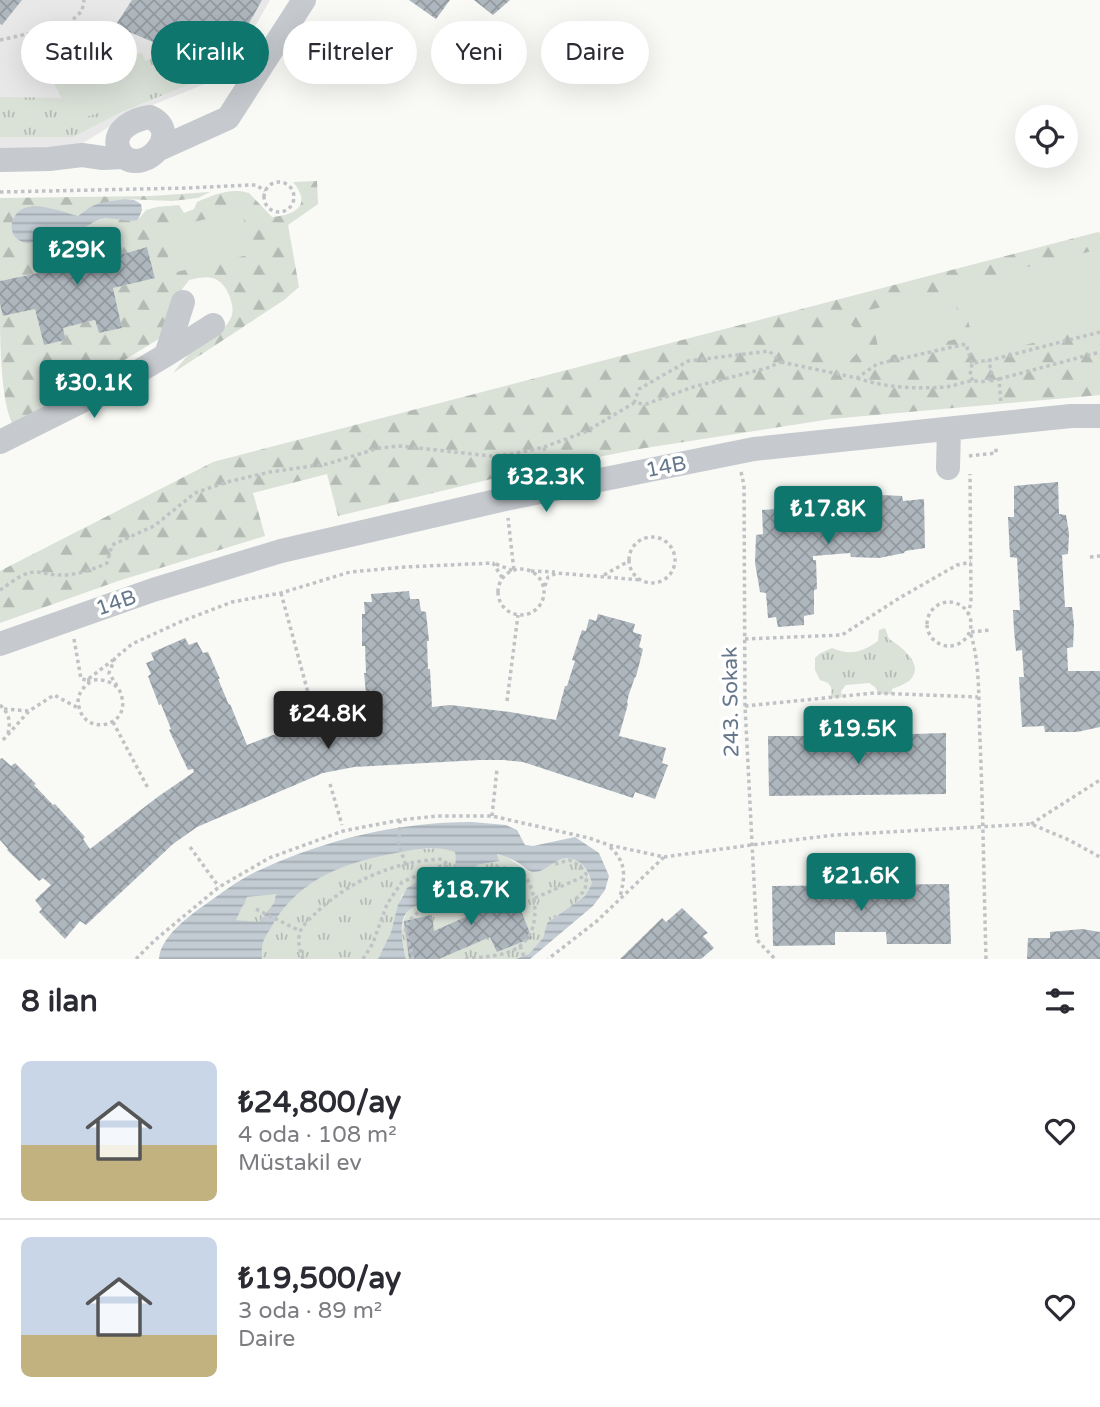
<!DOCTYPE html>
<html lang="tr">
<meta charset="utf-8">
<style>
body{margin:0;font-family:"Varela Round",sans-serif;background:#f2f2f3;color:#2b2b33;height:100vh;display:flex;flex-direction:column;font-size:26px;white-space:nowrap}
*{box-sizing:border-box;margin:0}
p{font-size:23px;color:#7c7c81}
.icon{flex:none;width:38px;height:38px;fill:none;stroke:currentColor;stroke-width:2;stroke-linecap:round;stroke-linejoin:round}
.map{position:relative;height:959px;overflow:hidden}
.details{display:flex;flex-direction:column;background:#fff;flex:1}
.details>*{flex:none}
.guide{position:absolute;left:21px;top:21px;width:700px;height:63px;display:flex;gap:14px}
.tools{position:absolute;left:1015px;top:105px;display:grid;gap:14px}
.tools a{display:grid;place-items:center;width:63px;height:63px;border-radius:50%;background:#fff;box-shadow:0 7px 28px #0002;font-size:35px}
.price{position:absolute;translate:-50% -60px;padding:0 16px;border-radius:7px;background:#0f766e;color:#fff;font-size:23px;line-height:46px;filter:drop-shadow(0 2px 4px #0008)}
.price::after{content:'';position:absolute;left:50%;top:42px;width:21px;height:16px;margin-left:-10px;background:inherit;clip-path:polygon(0 0,100% 0,50% 100%)}
.price.current{background:#222;color:#fff}
ul{padding:0;list-style:none}
li{display:flex;align-items:center;gap:21px;height:175px;padding:0 21px}
li+li{border-top:2px solid #e1e1e2}
li span{display:grid;place-items:center;flex:none;width:196px;height:140px;border-radius:10px;color:#555}
li>.icon{margin-inline-start:auto}
span .icon{width:84px;height:84px;fill:#fffc;stroke-width:1}
li b{font-size:30px}
h2{display:flex;justify-content:space-between;align-items:center;height:84px;padding:0 21px;font-size:30px}
.tag{padding:0 24px;border-radius:32px;background:#fff;box-shadow:0 7px 28px #0002;font-size:24px;line-height:63px}
.tag.current{background:#0f766e;color:#fff}
.map>svg:first-child{display:block}
.built{fill:#e7e8e7}
.grass{fill:url(#grass-tufts)}
.forest{fill:url(#forest-firs)}
.garden{fill:#dae1d7}
.water{fill:url(#water-rules);fill-rule:evenodd}
.building{fill:url(#building-cross-hatch)}
.lines{fill:none;stroke-linecap:round;stroke-linejoin:round}
.path{stroke:#c0c3c5;stroke-width:3.5;stroke-dasharray:3.5 3.5;stroke-linecap:butt}
.minor{stroke:#c6cacf;stroke-width:24}
.labels{text-anchor:middle;dominant-baseline:central;stroke-width:7;stroke-linejoin:round;paint-order:stroke}
.street-label{font-size:21px;fill:#65778a;stroke:#fff}
</style>
<div class="map">
<svg width="1100" height="959" viewBox="0 0 1100 959">
<defs>
<pattern id="grass-tufts" width="24" height="20" patternUnits="userSpaceOnUse" patternTransform="scale(1.75)"><rect width="24" height="20" fill="#dae1d7"/><path d="M3 7l-1-3M5 7V3M7 7l1-3M15 17l-1-3M17 17v-4M19 17l1-3" fill="none" stroke="#b4bbb4"/></pattern>
<pattern id="forest-firs" width="22" height="20" patternUnits="userSpaceOnUse" patternTransform="scale(1.75)"><rect width="22" height="20" fill="#dae1d7"/><path d="M5 1l3.5 6h-7zM16 11l3.5 6h-7z" fill="#b4bbb4"/></pattern>
<pattern id="water-rules" width="6" height="5" patternUnits="userSpaceOnUse" patternTransform="scale(1.75)"><rect width="6" height="5" fill="#c2ccd2"/><path d="M0 2.5h6" fill="none" stroke="#a1aab0"/></pattern>
<pattern id="building-cross-hatch" width="8" height="8" patternUnits="userSpaceOnUse" patternTransform="scale(1.75)"><rect width="8" height="8" fill="#afb7be"/><path d="M0 0l8 8M0 8l8-8" fill="none" stroke="#929aa0"/></pattern>
</defs>
<rect width="100%" height="100%" fill="#f9f9f6"/>
<path class="built" d="M0 0H270L227 75 130 114 70 151 0 153Z"/>
<path class="grass" d="M170 50 222 71 121 112 73 137H0V97L64 98Z
M885 628 889 639C902 647 926 665 909 681 905 684 897 687 892 689V694H879L875 687 869 683 846 685 841 691 842 697 832 698 831 687 828 683 820 680 815 670V658L819 654 832 648C851 656 862 652 878 641L879 630Z
M445 848 455 852 457 862 451 876 422 879 402 895 391 932 378 959H262C260 939 265 936 276 919 309 864 385 849 445 848Z
M497 854 508 858 530 872C560 862 579 842 592 885L585 896 547 923 543 938 529 955 516 959H406C402 941 398 923 410 908L469 886 472 875 477 865 498 861Z
M276 893 274 903 259 923 236 920 247 897Z"/>
<path class="forest" d="M317 181 318 204 288 225 299 287 284 300 173 373C181 363 189 353 199 345 215 332 239 325 231 301 230 296 227 290 224 286 214 274 203 277 189 280L177 296 162 336 157 340 22 423 13 425C0 401 0 335 0 304L4 316 35 309 44 345 66 340 63 328 95 320 99 333 122 328 113 288 155 277 147 247 123 254 117 234 38 255 43 272 0 281V198L151 196 210 192 198 198 172 201 125 199 90 207 78 216 16 237 19 240 38 239C56 214 59 237 77 232 83 230 87 226 92 223 106 215 123 219 138 220L146 210 157 207 179 205 184 213 194 209 197 202C213 195 231 187 249 193L272 217C296 215 312 205 293 182Z
M1098 232 1100 233V395L831 419 639 449 512 474 338 516 327 474 253 493 265 536 118 581 0 623V571L213 462Z"/>
<path class="garden" d="M142 53 154 82 110 109 74 121 45 67Z
M242 211 252 254 172 273 162 229Z
M1092 251 1100 285V326L977 357 959 284Z
M952 290 964 337 881 358 869 310Z
M818 342a21 21 0 1 1 42 0a21 21 0 1 1-42 0Z"/>
<path class="water" d="M125 199 134 200 141 204 142 210 138 220C125 223 114 216 101 219 90 222 83 232 72 232 64 233 60 226 52 227 41 229 38 245 26 243 6 239 8 214 25 208 41 203 62 212 78 216L90 207 100 203Z
M472 822 506 825 517 830 525 845 533 846 575 837 599 853 609 876 605 890 593 906 530 959H516L529 954 543 938 547 923 585 896 592 884C589 873 585 863 573 859 556 854 546 874 532 872 528 871 526 868 523 866 515 860 507 857 497 854L499 861 477 865C472 874 470 884 465 893 421 909 390 893 406 959H378L391 932 398 905 407 888 422 879 451 876C455 868 457 862 455 852 436 845 416 849 396 853 346 862 300 878 273 924 264 940 261 940 262 959H159C160 937 190 915 206 904 223 892 241 878 260 870 327 839 398 822 472 822ZM276 894 274 903 259 922 236 920 247 897Z"/>
<path class="building" d="M0 0H22L2 25 0 24Z
M132 0H262L222 71 115 26Z
M409 0H450L436 19Z
M474 0H510L493 15Z
M118 234 123 254 147 247 155 278 113 288 122 328 99 333 95 320 63 328 66 340 44 345 35 309 3 316 0 304V281L43 272 38 255Z
M1058 482 1059 514 1066 515 1069 533 1068 554 1062 555 1065 607H1072L1074 625 1073 647 1067 648 1068 671H1100V727L1077 732H1045L1044 726 1022 727 1019 677H1024L1022 650 1016 651 1014 630 1013 610H1020L1017 558 1010 557 1008 517H1014V486Z
M880 495 902 496 903 501 924 499 925 548 905 551 904 553 879 558 851 557 850 553 813 556V560H816L817 589 814 590V614L804 616V625L778 627 776 617 768 618 766 593 760 592 755 563 756 535 763 534 762 510 852 504 851 499Z
M409 591 410 599H419L421 611 426 612 429 641H427L428 669H430L432 707 450 705 510 712 556 720 565 686H567L575 661 572 660 582 630 586 631 589 619 596 621 598 614 635 624 633 632 642 635 639 647 643 649 636 677H635L629 694 627 703 628 704 619 736 666 748 662 763 668 765 655 799 635 792 633 798 523 762 504 760H479L354 767 323 773 197 827 173 844 86 925 80 921 65 939 39 912 42 909 35 900 51 885 43 878 39 881 7 850 8 849 0 840V759L2 758 11 766 15 763 36 784 34 785 53 805 55 804 85 837 83 839 90 849 159 796 194 772 193 769 188 770 169 730 171 729 161 704 159 705 148 676 151 674 146 663 154 660 151 653 185 638 189 645 197 642 203 653 208 652 220 679H218L229 705 230 704 247 745 273 735 368 713 364 673H366L365 646H362V614H365L364 602H372L371 594Z
M946 733V794L769 796 768 736H830V748L881 747V735Z
M509 881 532 938 497 952 490 937 439 959H409L404 921 432 915 434 931 479 911 474 897Z
M949 884 951 944H887L886 932H835V945L773 946 772 886Z
M682 908 708 933 703 936 714 948 701 959H620L662 918 666 922Z
M1082 929 1100 932V959H1027L1028 938H1050V932Z"/>
<g class="lines">
<path class="path" d="M0 40 67 25 82 11 84 0
M264 197a15 15 0 1 1 30 0a15 15 0 1 1-30 0Z
M0 192 188 188 250 185H256L265 191
M781 362 857 378 877 364 966 344 972 364 980 361H987L1100 332
M972 364 970 375 973 381
M857 378C886 388 916 389 946 387 955 386 964 381 973 381 982 381 986 384 992 376L991 368 987 361
M999 379 1100 352
M990 381 999 379 1001 404
M544 447 585 432 634 403 646 404 693 387 767 368 781 362 769 351 688 361 639 389 634 403
M969 456 996 453V447
M741 472 744 485 745 706 757 940 775 959
M629 560a23 23 0 1 1 46 0a23 23 0 1 1-46 0Z
M1090 557 1100 556
M496 564 514 571 508 518
M498 592a23 23 0 1 1 46 0a23 23 0 1 1-46 0Z
M531 571 555 572
M604 575 629 561
M545 586 548 577 557 573 641 580
M0 590C9 584 18 576 29 573 39 570 48 575 57 575 73 576 93 570 107 563L112 545 154 526 195 493 227 482 270 472 327 464 379 448 400 446 491 456 512 454 544 447 548 468
M281 593 313 711
M927 624a22 22 0 1 1 44 0a22 22 0 1 1-44 0Z
M968 615 971 602 970 474
M74 639 81 679 87 680 113 660
M745 639 842 635 901 597 957 565 971 562
M87 680C94 680 102 679 109 682 116 685 121 690 122 698 129 727 85 736 79 707 76 697 81 689 89 683Z
M117 686 109 673 115 658 132 644 180 622 232 602 281 593 350 572 405 567 493 563 503 579
M507 701 518 615
M0 705C9 713 11 722 8 733
M745 706 874 693 978 697
M4 709 29 711
M113 722 149 790
M3 740 29 711 54 695 78 708
M330 784 342 825
M492 816 497 769
M400 820 399 844 405 863
M1031 824 1100 780
M190 847 219 887
M610 847C627 863 625 876 620 897
M664 857 751 845 835 835 1031 824 1069 840 1100 857
M555 864 569 860 579 865 587 875 585 890 575 900
M535 898 587 875
M256 909 300 931
M520 946 525 959
M136 959 155 940 219 887 269 858 343 831 400 820 437 816H492L589 838 609 845 664 857 597 921 548 959
M303 959C300 951 297 941 300 932 303 924 312 917 318 911 351 880 396 861 442 859L450 867
M363 959 373 943 387 904 402 882 443 865 478 879
M413 959 405 928C418 903 437 908 459 899 466 896 472 892 476 886 481 877 481 869 493 868 499 867 509 868 515 869 535 875 539 915 531 932 530 936 524 942 521 945 506 958 482 956 464 959
M986 959C984 885 983 812 980 739 978 705 981 664 970 632L991 630"/>
<path class="minor" d="M150 117C183 132 147 174 124 157 121 154 119 151 118 147 113 129 135 119 150 117Z
M157 150 228 118 304 0
M0 160 49 159 82 155 103 158 124 157
M183 302 166 355 213 325
M0 442 124 380 166 355
M948 468 949 429
M0 644 153 590 281 551 505 499 754 449 1003 423 1071 416H1100"/>
</g>
<g class="labels">
<g class="street-label">
<text transform="translate(666 467) rotate(-11)">14B</text>
<text transform="translate(116 603) rotate(-19)">14B</text>
<text transform="translate(731 702) rotate(-91)">243. Sokak</text>
</g>
</g>
</svg>
<div class="tools">
<a><svg class="icon" aria-label="locate" viewBox="0 0 24 24"><circle cx="12" cy="12" r="6"/><path d="M12 2v4M12 18v4M2 12h4M18 12h4"/></svg></a>
</div>
<b class="price" style="left:77px;top:287px">₺29K</b>
<b class="price" style="left:94px;top:420px">₺30.1K</b>
<b class="price" style="left:546px;top:514px">₺32.3K</b>
<b class="price" style="left:828px;top:546px">₺17.8K</b>
<b class="price current" style="left:328px;top:751px">₺24.8K</b>
<b class="price" style="left:858px;top:766px">₺19.5K</b>
<b class="price" style="left:861px;top:913px">₺21.6K</b>
<b class="price" style="left:471px;top:927px">₺18.7K</b>
<div class="guide">
<a class="tag">Satılık</a>
<a class="tag current">Kiralık</a>
<a class="tag">Filtreler</a>
<a class="tag">Yeni</a>
<a class="tag">Daire</a>
</div>
</div>
<section class="details">
<h2>8 ilan<svg class="icon" aria-label="filters" viewBox="0 0 24 24"><path d="M4 7h16M4 17h16"/><circle cx="9" cy="7" r="2"/><circle cx="15" cy="17" r="2"/></svg></h2>
<ul>
<li><span style="background:linear-gradient(#c9d6e8 60%,#c2b280 0)"><svg class="icon" aria-label="home" viewBox="0 0 24 24"><path d="M3 11l9-7 9 7M6 9v11h12V9"/></svg></span><div><b>₺24,800/ay</b><p>4 oda · 108 m²</p><p>Müstakil ev</p></div><svg class="icon" aria-label="heart" viewBox="0 0 24 24"><path d="M12 20l-8-8c-3-5 5-10 8-4 3-6 11-1 8 4z"/></svg></li>
<li><span style="background:linear-gradient(#c9d6e8 70%,#c2b280 0)"><svg class="icon" aria-label="home" viewBox="0 0 24 24"><path d="M3 11l9-7 9 7M6 9v11h12V9"/></svg></span><div><b>₺19,500/ay</b><p>3 oda · 89 m²</p><p>Daire</p></div><svg class="icon" aria-label="heart" viewBox="0 0 24 24"><path d="M12 20l-8-8c-3-5 5-10 8-4 3-6 11-1 8 4z"/></svg></li>
</ul>
</section>
